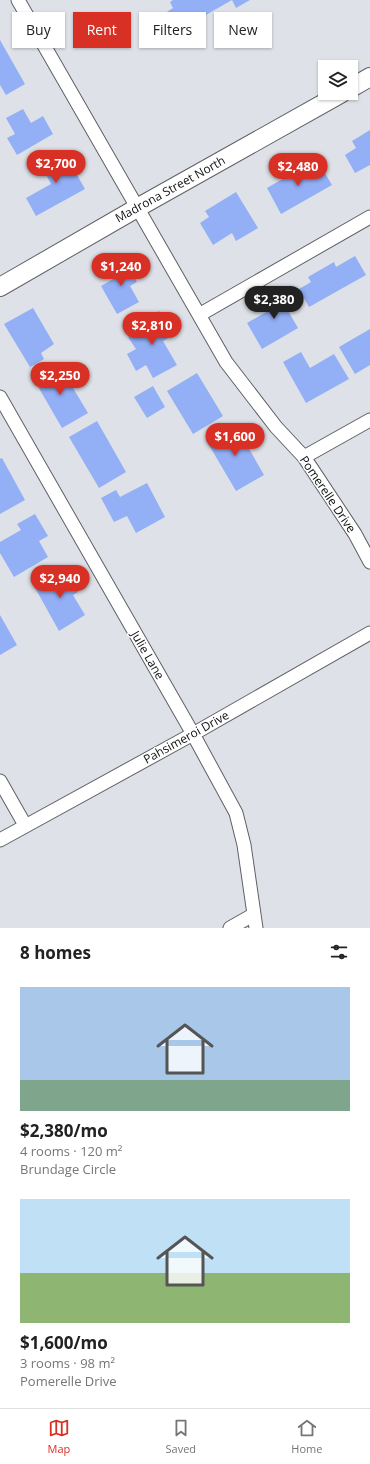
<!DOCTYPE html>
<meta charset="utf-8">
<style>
body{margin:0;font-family:"Open Sans",sans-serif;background:#f6f6f6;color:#222;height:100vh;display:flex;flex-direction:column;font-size:15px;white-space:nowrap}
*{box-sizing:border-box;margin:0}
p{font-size:13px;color:#767676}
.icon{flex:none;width:22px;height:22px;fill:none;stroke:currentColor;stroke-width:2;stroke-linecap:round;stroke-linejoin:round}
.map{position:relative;height:928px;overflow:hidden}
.drawer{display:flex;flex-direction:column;background:#fff;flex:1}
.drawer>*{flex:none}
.top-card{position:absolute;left:12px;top:12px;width:346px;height:36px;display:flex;gap:8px}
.controls{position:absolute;left:318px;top:60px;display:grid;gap:8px}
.controls a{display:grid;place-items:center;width:40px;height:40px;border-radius:0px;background:#fff;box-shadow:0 1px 3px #0004;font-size:20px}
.price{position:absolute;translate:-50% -34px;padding:0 9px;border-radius:14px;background:#d93025;color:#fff;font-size:13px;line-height:26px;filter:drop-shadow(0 1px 2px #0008)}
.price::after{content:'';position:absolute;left:50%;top:24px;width:12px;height:9px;margin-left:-6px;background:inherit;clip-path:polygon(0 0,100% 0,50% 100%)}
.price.active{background:#222;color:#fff}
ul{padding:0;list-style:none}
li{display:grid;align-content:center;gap:8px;height:212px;padding:0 20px}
li span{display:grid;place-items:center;height:124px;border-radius:0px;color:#555}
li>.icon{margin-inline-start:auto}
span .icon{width:72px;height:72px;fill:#fffc;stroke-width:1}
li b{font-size:17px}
h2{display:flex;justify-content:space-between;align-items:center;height:48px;padding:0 20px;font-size:17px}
.tag{padding:0 14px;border-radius:0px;background:#fff;box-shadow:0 1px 3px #0004;font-size:14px;line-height:36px}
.tag.active{background:#d93025;color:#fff}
.dock{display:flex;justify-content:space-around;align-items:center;height:56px;border-top:1px solid #e0e0e0;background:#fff;font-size:11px;color:#767676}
.dock a{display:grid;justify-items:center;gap:2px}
.dock .active{color:#d93025}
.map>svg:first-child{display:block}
.building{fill:#93aff5}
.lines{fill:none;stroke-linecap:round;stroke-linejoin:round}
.street-casing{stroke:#5e6065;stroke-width:15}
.secondary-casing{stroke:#5e6065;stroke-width:20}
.street{stroke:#fff;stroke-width:13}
.secondary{stroke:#fff;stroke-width:18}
.labels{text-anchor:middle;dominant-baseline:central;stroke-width:3;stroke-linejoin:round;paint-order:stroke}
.street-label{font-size:12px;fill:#101113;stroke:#fff}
</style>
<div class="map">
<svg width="370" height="928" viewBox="0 0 370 928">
<rect width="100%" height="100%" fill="#dee1e7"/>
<path class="building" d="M173 0H250L236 8 232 0 169 36 159 17 173 8 170 2Z
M0 40 25 84 6 95 0 85Z
M23 109 31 123 43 116 53 134 17 155 7 138 15 134 6 118Z
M370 130V165L355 173 345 155 356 148 352 141Z
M63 150 85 189 36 216 26 198 51 184 40 163Z
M304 160 312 174 322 168 332 185 281 214 267 188 291 174 289 169Z
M236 192 258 228 236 241 232 233 213 245 200 223 209 217 205 211Z
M355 256 366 275 309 307 299 289 311 282 308 277 334 262 336 267Z
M123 257 137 282 130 286 139 302 117 314 101 286 115 278 107 266Z
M285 289 294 305 287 309 298 328 262 349 247 323 268 311 263 302Z
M33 308 54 344 41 353 44 359 30 367 4 324Z
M159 311 173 335 163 341 177 365 153 378 146 365 136 371 127 354 136 349 128 337 145 327 141 321Z
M370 329V365L355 374 339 347Z
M301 352 310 368 334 354 349 379 306 403 283 362Z
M58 363 88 413 62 428 33 378Z
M197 373 223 416 193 434 167 391Z
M153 386 165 407 147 418 134 397Z
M97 421 126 472 99 488 69 437Z
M235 424 264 475 236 491 206 440Z
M2 458 25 500 0 514V459Z
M147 483 165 517 136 533 127 516 114 522 101 498 116 490 120 497Z
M35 514 48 536 39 541 48 557 14 577 0 553V542L21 530 17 524Z
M65 568 78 592 73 595 85 615 59 631 34 586Z
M0 615 17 645 0 655Z"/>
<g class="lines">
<g class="street-casing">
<path id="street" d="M18 0 226 362 276 427 304 457 355 534 370 562
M199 315 370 217
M0 397 193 734 236 813 244 845 256 928
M304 457 370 420
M0 781 25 825
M0 840 193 734 370 633
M230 928 253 915"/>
</g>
<g class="secondary-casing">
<path id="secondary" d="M351 88 370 77
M0 287 137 208 342 93"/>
</g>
<use href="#street" class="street"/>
<use href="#secondary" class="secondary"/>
</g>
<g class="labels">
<g class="street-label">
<text transform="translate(170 189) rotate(-29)">Madrona Street North</text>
<text transform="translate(328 494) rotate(56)">Pomerelle Drive</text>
<text transform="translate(148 655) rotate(60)">Julie Lane</text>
<text transform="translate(186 737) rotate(-29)">Pahsimeroi Drive</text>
</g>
</g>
</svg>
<div class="controls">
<a><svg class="icon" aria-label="layers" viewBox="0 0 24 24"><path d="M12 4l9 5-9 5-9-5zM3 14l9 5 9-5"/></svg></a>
</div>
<b class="price" style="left:56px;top:184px">$2,700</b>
<b class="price" style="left:298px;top:187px">$2,480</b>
<b class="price" style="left:121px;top:287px">$1,240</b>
<b class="price active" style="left:274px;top:320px">$2,380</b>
<b class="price" style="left:152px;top:346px">$2,810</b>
<b class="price" style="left:60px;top:396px">$2,250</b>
<b class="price" style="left:235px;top:457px">$1,600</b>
<b class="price" style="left:60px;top:599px">$2,940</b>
<div class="top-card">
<a class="tag">Buy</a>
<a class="tag active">Rent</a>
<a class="tag">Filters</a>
<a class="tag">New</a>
</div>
</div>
<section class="drawer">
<h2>8 homes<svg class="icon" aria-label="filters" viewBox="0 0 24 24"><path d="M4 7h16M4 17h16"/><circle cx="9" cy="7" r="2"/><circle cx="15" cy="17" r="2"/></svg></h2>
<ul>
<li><span style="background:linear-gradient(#a9c7e8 75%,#7fa58c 0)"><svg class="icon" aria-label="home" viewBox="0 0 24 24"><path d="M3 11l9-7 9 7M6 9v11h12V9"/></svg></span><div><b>$2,380/mo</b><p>4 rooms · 120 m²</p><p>Brundage Circle</p></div></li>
<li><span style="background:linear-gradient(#bfe0f5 60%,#8fb573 0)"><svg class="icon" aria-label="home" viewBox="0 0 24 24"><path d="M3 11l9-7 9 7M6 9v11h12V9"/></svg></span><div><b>$1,600/mo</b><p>3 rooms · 98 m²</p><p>Pomerelle Drive</p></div></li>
</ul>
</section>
<nav class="dock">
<a class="active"><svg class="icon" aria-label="map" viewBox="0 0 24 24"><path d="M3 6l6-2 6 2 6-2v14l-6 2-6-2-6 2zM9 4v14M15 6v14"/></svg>Map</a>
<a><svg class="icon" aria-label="saved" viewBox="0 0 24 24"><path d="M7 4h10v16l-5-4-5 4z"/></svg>Saved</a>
<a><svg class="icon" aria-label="home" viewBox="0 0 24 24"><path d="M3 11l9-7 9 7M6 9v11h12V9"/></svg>Home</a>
</nav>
